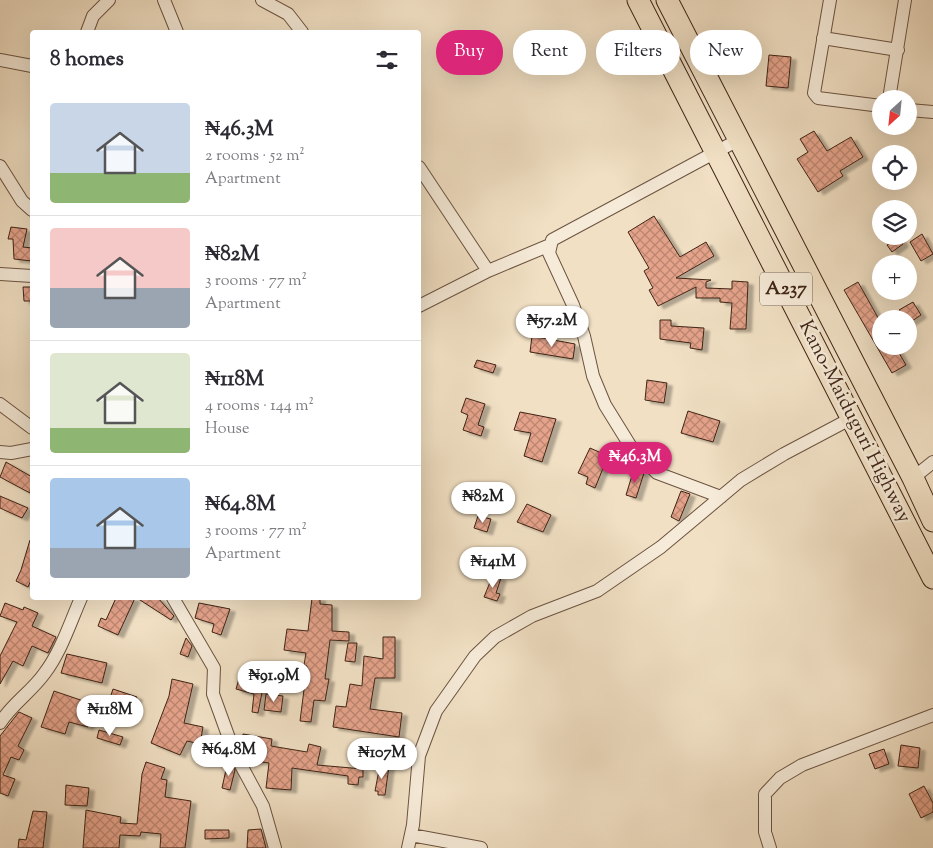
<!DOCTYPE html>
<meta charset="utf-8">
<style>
body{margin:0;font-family:"Sorts Mill Goudy",serif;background:#f7f7f7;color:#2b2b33;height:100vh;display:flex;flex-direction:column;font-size:19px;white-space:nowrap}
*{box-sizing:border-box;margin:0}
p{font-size:16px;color:#7c7c81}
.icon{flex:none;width:28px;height:28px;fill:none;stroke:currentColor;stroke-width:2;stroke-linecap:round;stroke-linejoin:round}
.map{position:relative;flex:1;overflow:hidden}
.drawer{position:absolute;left:30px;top:30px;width:391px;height:570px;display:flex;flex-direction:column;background:#fff;border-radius:5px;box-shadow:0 5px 20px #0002}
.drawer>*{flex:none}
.guide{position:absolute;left:436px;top:30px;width:421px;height:45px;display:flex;gap:10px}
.needle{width:32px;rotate:207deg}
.tools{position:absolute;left:872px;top:90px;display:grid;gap:10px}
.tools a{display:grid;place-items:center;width:45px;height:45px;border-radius:50%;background:#fff;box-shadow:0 5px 20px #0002;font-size:25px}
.price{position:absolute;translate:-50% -42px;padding:0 11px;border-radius:18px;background:#fff;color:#222;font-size:16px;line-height:32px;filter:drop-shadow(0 1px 2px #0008)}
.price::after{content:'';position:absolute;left:50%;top:30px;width:15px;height:11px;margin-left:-8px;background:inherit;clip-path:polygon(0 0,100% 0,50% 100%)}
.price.selected{background:#db2777;color:#fff}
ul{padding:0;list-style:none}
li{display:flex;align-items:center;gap:15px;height:125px;padding:0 20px}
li+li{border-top:1px solid #e1e1e2}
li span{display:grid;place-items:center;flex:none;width:140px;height:100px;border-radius:5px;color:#555}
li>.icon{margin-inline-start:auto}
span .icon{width:60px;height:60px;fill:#fffc;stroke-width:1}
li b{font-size:21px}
h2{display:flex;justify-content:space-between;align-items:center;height:60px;padding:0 20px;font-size:21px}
.pill{padding:0 18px;border-radius:22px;background:#fff;box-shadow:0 5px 20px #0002;font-size:18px;line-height:45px}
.pill.selected{background:#db2777;color:#fff}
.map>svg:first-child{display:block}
.building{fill:url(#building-cross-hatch);stroke:#3f2415;filter:url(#shadow)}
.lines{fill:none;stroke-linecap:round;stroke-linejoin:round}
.minor-casing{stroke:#6c5341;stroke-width:14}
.trunk-casing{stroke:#3f2415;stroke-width:23}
.minor{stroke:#f6ebd9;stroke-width:12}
.trunk{stroke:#f1e0c4;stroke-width:21}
.labels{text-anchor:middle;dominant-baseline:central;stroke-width:5;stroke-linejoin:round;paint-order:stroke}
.shield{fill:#f6ebd9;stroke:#766050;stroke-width:1}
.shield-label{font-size:19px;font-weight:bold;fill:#3f2415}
.street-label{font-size:20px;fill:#3f2415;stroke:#f6ebd9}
</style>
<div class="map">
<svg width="933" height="848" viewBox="0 0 933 848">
<defs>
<pattern id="building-cross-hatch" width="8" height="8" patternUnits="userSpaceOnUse" patternTransform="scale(1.25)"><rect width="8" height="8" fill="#e5a38b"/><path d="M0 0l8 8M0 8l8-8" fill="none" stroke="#bb8570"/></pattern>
<filter id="shadow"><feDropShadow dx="5.5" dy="3" stdDeviation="1" flood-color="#0004"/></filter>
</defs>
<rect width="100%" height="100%" fill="#f1e0c4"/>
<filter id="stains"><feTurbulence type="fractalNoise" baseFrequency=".004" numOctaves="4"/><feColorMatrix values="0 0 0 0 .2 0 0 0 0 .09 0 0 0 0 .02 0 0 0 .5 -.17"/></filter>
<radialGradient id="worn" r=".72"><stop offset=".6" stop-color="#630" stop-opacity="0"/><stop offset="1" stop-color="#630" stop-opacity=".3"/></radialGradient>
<path class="building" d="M769 55 791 57 788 88 766 86Z
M814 131 827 151 851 137 863 157 840 171 843 176 818 192 797 159 808 152 800 139Z
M654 216 680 257 706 242 714 256 676 278 711 280 706 282V288L732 289V281L748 282 746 329H730L732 303 720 302V298H696V287L658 306 649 290 653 288 644 271 649 268 628 232Z
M11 227 27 229 23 247 32 248V261L14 259 13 239H8Z
M922 234 933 254 921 261 910 242Z
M899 237 903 244 892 252 887 245Z
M858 282 881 323V346H895L906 365 892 373 844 290Z
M23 287H32V301H24Z
M913 302 921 315 909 323V319H905L899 310Z
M660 320H671V326L704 328 702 350 690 348 691 343 660 339Z
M532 336 575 344 573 359 530 352Z
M477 360 496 365 493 373 474 367Z
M647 380 667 383 664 403 645 400Z
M466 398 485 404 478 425 484 427 481 436 463 430 468 415 461 412Z
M688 411 720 421 713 442 681 433Z
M520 412 556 419 542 462 524 456 531 433 514 430Z
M590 448 608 456 595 488 586 484 588 477 578 473Z
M6 462 32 477 30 493 0 477Z
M634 469 644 473 636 498 626 495Z
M681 491 690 494 679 521 671 517Z
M0 496 28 508 22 518 0 508Z
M527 504 551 515 543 532 517 522Z
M478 516 491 519 487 532 474 528Z
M30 540H32V578L28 587 16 581 21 570Z
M493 575 501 578 496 593 500 594 497 601 484 597Z
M116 598H135L118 635 98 626 101 618 106 620Z
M137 598H158L174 616 171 620Z
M312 598H320V604L332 605V631L349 632V641L330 640 325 679H329L325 701 314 700 311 722 300 721 307 666 304 665 306 653 284 650 287 629 308 631Z
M5 603 23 610 24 607 38 613 32 626 56 637 48 653 32 646 23 666 13 661 0 684V656L17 622 0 616Z
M199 603 230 609 221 635 212 632 214 624 195 618Z
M383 637H395V678H375L370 709 402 713 399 737 333 727 336 706 346 707 350 684 362 686 364 656 383 659Z
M186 638 192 646 188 657 180 654Z
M348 643H357L355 662 345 661Z
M67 654 107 663 102 683 61 673Z
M253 670 266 672 258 713 252 712 254 694 236 689 239 679 250 682Z
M172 679 193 684 184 723 203 727 200 744 187 741 180 755 151 743 169 696Z
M113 689 137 697 129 714 122 711 106 710Z
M54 691 95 705 88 727 69 722 65 734 41 727Z
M266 694 283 696 281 712 264 710Z
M19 712 32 718 18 746 24 750 19 760 11 757 3 775 15 779 8 796 0 793V736Z
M99 730 123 737 120 745 97 738Z
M243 734 272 739 271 746 307 752 309 744 321 747 317 765 363 769V777H359L358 785 348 784V776L292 768 291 790 266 788 269 763 248 760 241 748Z
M901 745 920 748 918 768 898 766Z
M884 749 889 764 875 769 869 754Z
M146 762 165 768 161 779 167 780 165 797 191 801 185 848H160L161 834 141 832 140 836 120 835 119 848H83L86 810 121 817 120 823 137 824 142 774Z
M227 765 233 766 235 770 230 790 222 788Z
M380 765 389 766 385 795H378V791H375Z
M66 785 89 788 87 806 65 805Z
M924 786 933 803V812L921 818 909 794Z
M33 811 47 812 43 848H18L19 839 26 840Z
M261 829 266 848H247L248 830Z
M205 830H229V838L205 839Z"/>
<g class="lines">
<g class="minor-casing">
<path id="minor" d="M164 0 177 32
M262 0 288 14 302 32
M830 0 814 93 818 98 881 106
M87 32 93 16 109 0
M823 38 898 50
M0 60 32 66
M889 99 905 0
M909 110 933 112
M0 166 22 201 32 210
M419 167 488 271
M0 274 32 276
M419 306 488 271 550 245
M0 404 32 428
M0 452 11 453 32 449
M913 478 933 462
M721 497 657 473 631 447 605 405 593 376 584 336 573 305 549 253 552 240 740 139
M173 598 214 668 213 694 234 752 263 806 275 848
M0 723C12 704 31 692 44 674 61 652 70 623 81 598
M411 835 481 848
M408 848 413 825 419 756 436 711 475 656 495 637 532 616 597 591 661 547 741 480 784 454 852 418
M770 848 765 832V794L780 778 802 765 933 715"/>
</g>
<g class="trunk-casing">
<path id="trunk" d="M638 0 933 578
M667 0 913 478 933 521"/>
</g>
<use href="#minor" class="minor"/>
<use href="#trunk" class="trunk"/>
</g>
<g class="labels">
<rect class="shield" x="760" y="272.5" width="52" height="33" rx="4"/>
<g class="shield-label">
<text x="786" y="289">A237</text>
</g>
<g class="street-label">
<text transform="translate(854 422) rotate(63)">Kano-Maiduguri Highway</text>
</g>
</g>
<rect width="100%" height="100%" filter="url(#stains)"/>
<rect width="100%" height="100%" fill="url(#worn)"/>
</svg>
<div class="tools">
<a><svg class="needle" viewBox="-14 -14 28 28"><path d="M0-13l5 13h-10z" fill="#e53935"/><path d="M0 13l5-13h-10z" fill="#7c7c81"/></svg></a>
<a><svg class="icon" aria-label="locate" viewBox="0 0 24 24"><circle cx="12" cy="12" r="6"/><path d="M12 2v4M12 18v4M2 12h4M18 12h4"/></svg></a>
<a><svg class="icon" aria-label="layers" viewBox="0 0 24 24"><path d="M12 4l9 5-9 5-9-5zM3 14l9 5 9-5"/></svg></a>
<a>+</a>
<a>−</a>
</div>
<b class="price" style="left:552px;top:348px">₦57.2M</b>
<b class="price selected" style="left:635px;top:484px">₦46.3M</b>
<b class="price" style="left:483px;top:524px">₦82M</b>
<b class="price" style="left:493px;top:589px">₦141M</b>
<b class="price" style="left:274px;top:703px">₦91.9M</b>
<b class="price" style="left:110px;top:737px">₦118M</b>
<b class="price" style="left:229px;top:777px">₦64.8M</b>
<b class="price" style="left:382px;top:780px">₦107M</b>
<div class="guide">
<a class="pill selected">Buy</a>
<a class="pill">Rent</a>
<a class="pill">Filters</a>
<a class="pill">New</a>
</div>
<section class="drawer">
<h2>8 homes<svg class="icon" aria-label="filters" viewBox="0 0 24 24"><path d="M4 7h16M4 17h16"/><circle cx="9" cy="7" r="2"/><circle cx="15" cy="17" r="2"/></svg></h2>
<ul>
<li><span style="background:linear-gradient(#c9d6e8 70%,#8fb573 0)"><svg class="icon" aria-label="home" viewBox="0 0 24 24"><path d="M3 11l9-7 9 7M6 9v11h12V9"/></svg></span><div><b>₦46.3M</b><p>2 rooms · 52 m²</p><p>Apartment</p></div></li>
<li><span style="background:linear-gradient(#f6c9c9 60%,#9aa5b1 0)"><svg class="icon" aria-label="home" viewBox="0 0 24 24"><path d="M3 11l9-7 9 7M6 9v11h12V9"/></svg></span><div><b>₦82M</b><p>3 rooms · 77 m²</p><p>Apartment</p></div></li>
<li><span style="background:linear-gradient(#dfe7d0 75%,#8fb573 0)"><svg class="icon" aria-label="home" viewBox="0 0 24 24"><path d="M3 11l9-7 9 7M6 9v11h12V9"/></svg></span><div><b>₦118M</b><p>4 rooms · 144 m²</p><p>House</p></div></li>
<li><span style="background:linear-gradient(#a9c7e8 70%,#9aa5b1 0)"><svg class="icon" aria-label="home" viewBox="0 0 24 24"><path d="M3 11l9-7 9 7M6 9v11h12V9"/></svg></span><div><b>₦64.8M</b><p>3 rooms · 77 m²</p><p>Apartment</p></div></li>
</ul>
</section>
</div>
